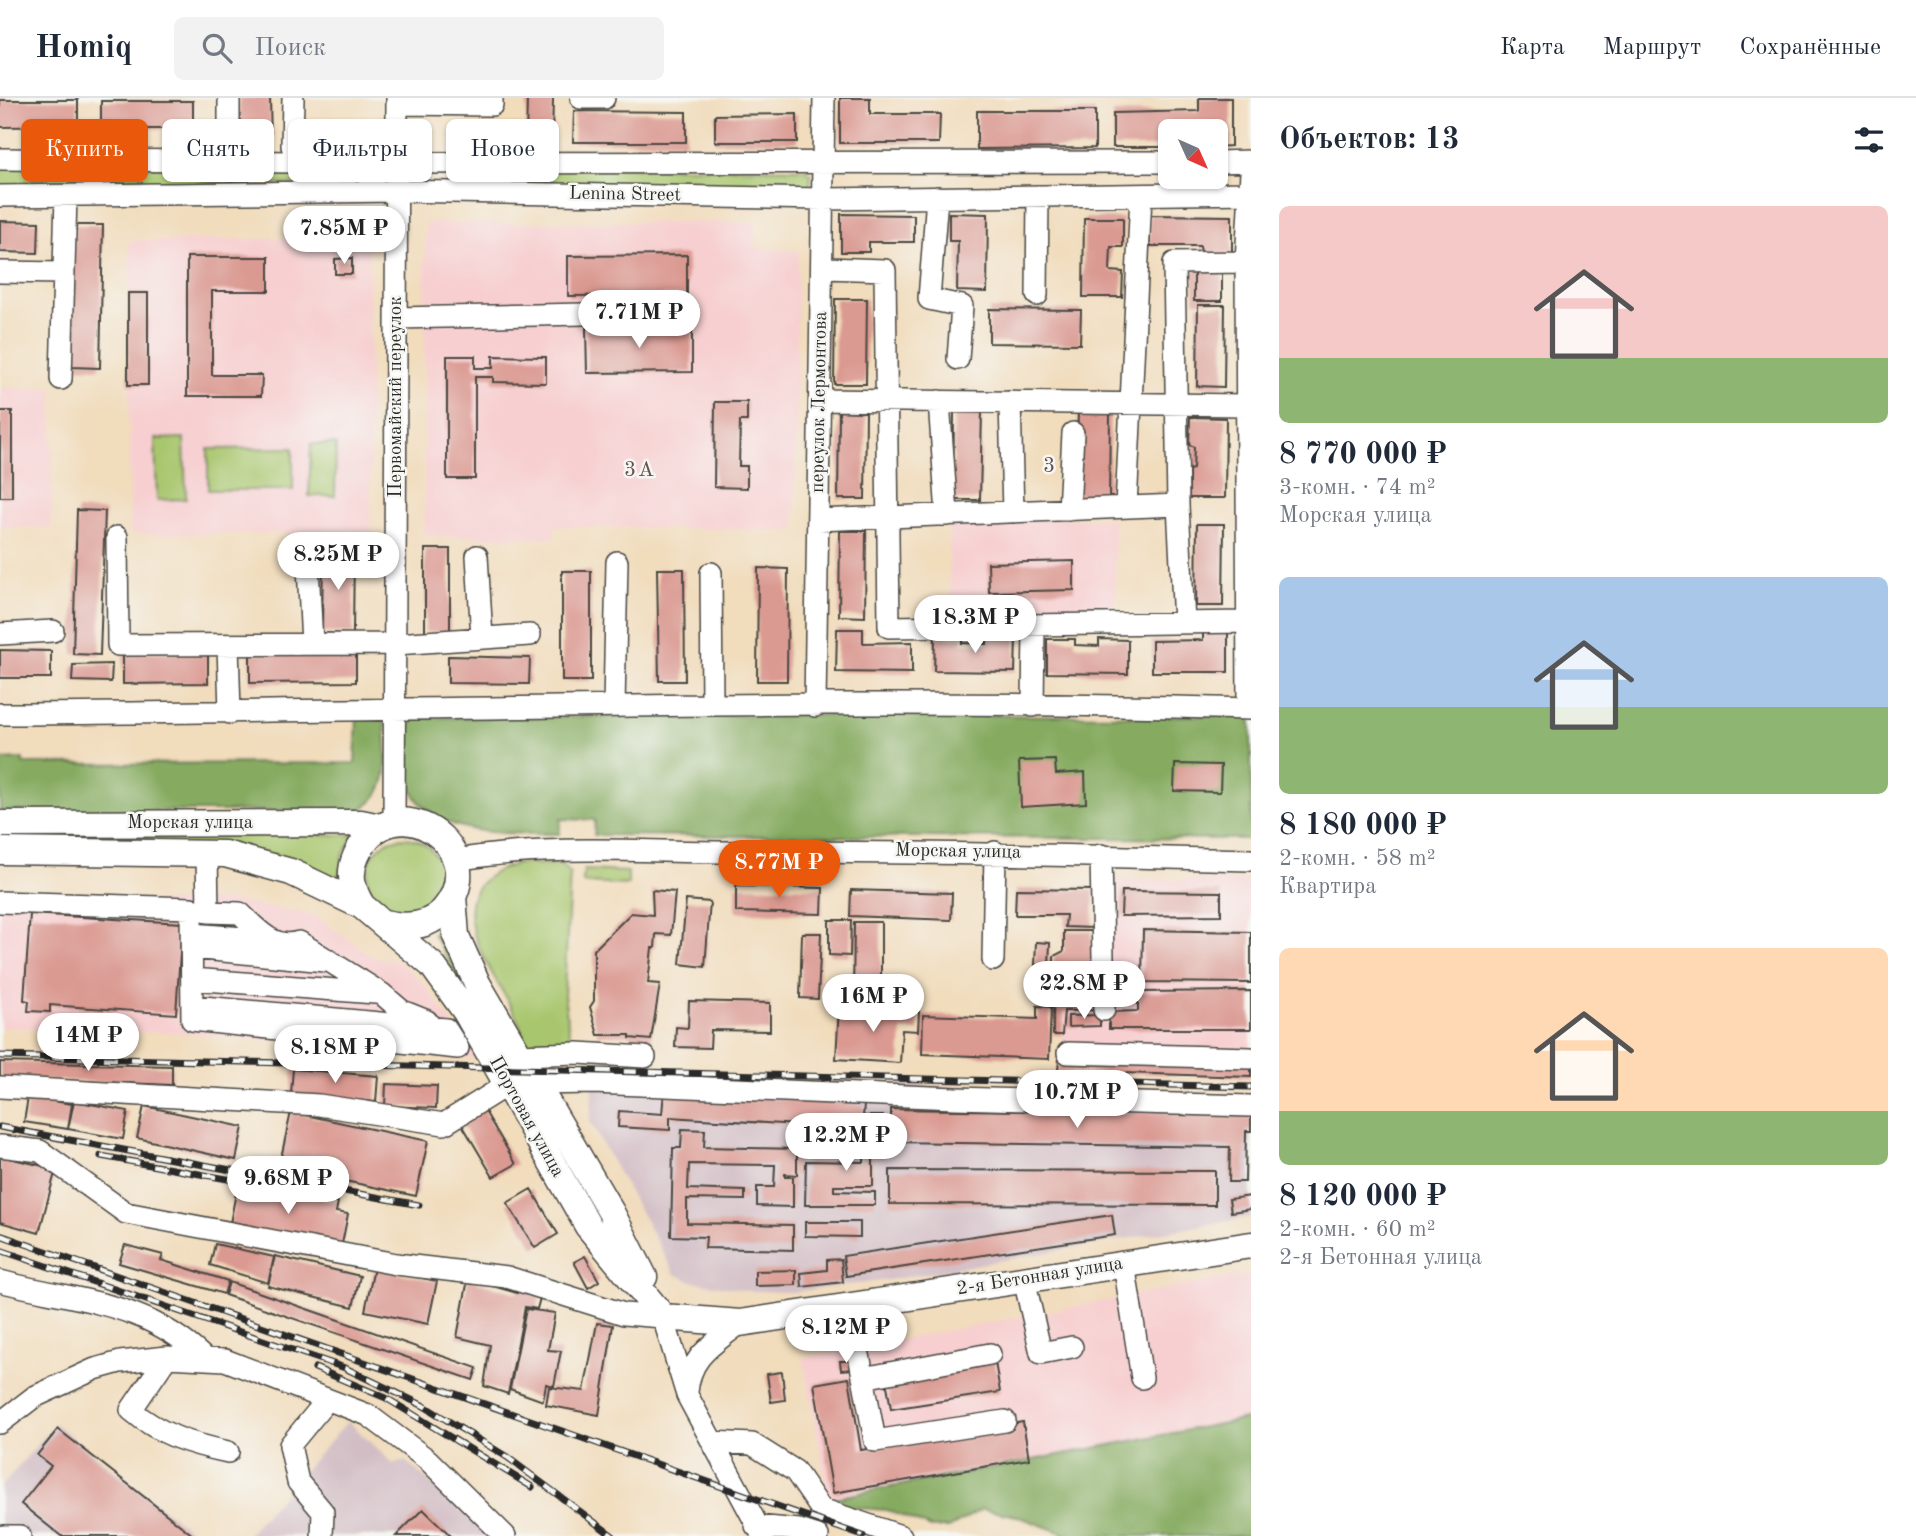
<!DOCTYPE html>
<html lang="ru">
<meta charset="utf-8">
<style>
body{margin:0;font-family:"Old Standard TT",serif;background:#f2f2f3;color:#1f2937;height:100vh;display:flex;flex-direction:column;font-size:26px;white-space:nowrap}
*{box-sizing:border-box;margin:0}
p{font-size:23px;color:#747a83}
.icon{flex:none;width:38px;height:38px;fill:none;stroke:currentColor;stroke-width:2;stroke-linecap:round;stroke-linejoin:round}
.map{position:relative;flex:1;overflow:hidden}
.side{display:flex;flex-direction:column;background:#fff;width:665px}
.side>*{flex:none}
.top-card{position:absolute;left:21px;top:21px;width:665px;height:63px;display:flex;gap:14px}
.needle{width:46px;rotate:135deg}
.buttons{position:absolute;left:1158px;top:21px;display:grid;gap:14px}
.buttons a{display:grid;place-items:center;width:70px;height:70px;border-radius:10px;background:#fff;box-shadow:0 2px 5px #0004;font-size:35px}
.price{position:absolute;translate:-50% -60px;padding:0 16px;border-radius:24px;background:#fff;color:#222;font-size:23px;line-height:46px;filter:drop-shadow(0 2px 4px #0008)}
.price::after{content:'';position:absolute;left:50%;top:42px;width:21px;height:16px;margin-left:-10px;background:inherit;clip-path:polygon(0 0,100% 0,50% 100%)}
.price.selected{background:#ea580c;color:#fff}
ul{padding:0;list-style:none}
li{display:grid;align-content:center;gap:14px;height:371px;padding:0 28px}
li span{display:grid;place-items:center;height:217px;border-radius:10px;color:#555}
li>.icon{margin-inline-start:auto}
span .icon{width:126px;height:126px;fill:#fffc;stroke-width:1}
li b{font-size:30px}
h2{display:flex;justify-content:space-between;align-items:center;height:84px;padding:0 28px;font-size:30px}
.pill{padding:0 24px;border-radius:10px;background:#fff;box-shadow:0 2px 5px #0004;font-size:24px;line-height:63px}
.pill.selected{background:#ea580c;color:#fff}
header{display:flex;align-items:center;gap:42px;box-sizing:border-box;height:98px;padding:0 35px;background:#fff;border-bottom:2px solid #e0e1e3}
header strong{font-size:33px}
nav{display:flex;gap:38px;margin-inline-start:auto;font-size:24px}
.search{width:490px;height:63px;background:#f2f2f3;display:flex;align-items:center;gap:18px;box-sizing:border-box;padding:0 24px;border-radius:10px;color:#747a83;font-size:26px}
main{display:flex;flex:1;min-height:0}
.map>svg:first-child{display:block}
.built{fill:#f7cfd0}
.industrial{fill:#d2bdc5}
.green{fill:#a8c66d;stroke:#6a784c;stroke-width:2}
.forest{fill:#86ab60;stroke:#586b46;stroke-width:2}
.building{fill:#da9991}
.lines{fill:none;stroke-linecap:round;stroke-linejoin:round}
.minor-casing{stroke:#494641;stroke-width:24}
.major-casing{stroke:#494641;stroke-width:29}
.minor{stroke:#fff;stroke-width:21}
.major{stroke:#fff;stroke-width:26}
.rail-casing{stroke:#2b2b2b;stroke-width:7}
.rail{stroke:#f6f6f2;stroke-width:4.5;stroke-dasharray:13;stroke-linecap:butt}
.labels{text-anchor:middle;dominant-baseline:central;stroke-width:5;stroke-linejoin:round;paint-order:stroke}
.street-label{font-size:19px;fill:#2b2b2b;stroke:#f6f6f2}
.neighbourhood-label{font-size:21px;letter-spacing:2px;fill:#68524f;stroke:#f6f6f2}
</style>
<header>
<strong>Homiq</strong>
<div class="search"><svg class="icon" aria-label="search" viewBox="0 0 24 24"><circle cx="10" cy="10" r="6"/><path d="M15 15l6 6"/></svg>Поиск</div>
<nav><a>Карта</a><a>Маршрут</a><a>Сохранённые</a></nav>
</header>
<main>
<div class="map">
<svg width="1251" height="1438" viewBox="0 0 1251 1438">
<rect width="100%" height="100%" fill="#f6f6f2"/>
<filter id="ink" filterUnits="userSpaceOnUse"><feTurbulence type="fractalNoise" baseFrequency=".0143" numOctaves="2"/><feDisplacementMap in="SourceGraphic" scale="14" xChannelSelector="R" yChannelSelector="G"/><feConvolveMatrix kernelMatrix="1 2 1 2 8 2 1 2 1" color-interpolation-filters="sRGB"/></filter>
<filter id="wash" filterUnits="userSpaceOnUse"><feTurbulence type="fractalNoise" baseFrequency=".00686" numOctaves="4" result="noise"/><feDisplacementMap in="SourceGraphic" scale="28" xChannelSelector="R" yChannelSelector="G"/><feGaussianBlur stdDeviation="1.57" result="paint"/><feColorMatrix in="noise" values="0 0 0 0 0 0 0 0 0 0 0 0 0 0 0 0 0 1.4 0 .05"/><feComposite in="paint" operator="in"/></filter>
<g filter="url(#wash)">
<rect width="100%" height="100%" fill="#f1dcbc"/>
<path class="built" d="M755 124 756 150 798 153 795 433 555 428 554 440 424 438 425 125Z
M369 139 371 435 130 436 129 143Z
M0 290H53L51 430 0 429Z
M1114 420 1116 520 950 523 949 421Z
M1103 781 1251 782V980L1063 973 1064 913 1101 912Z
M0 795 183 804 220 801 314 817 373 859 400 864 423 885 478 961 180 935 0 929Z
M1251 1175V1322L829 1401 803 1260Z"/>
<path class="industrial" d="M594 977 1251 998V1119L888 1182 793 1194 750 1193 690 1183 675 1176 590 1024Z
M348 1323 393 1366 406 1363 488 1438H246Z
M55 1326 198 1438H0V1390Z"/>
<path class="green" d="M0 67 306 70 309 78 305 86 0 91Z
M510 68 805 71 811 76 810 89 804 95 505 89Z
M184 340 186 401 157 402 155 341Z
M311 346H336L335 398H309Z
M293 350V392H208V351Z
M0 735 354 737 342 759 339 784 315 772 0 743Z
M367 777a37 37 0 1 1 74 0a37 37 0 1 1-74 0Z
M516 766H562L570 775 564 898 571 946 527 947C523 936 519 923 513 912 487 864 430 791 516 766Z
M584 772 628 774V787L583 785Z
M441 832 505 943 496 947 433 836Z"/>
<path class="forest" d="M816 617 1251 618V741L594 737 595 722 561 721 559 736C514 735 433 742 411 690 404 672 409 649 409 630L412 623 419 620Z
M357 619 385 622C385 659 396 695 357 713H0V662L23 661V666L355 665Z
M1251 1320V1438H1070L1017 1418 982 1411 949 1430H931L887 1412 844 1409 829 1401Z"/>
<g id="blocks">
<path class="building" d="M239 0H270L271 42H240Z
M527 0H553L552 42H526Z
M840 0H870V16H940L939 45H840Z
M1199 0H1231V48L1216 49V33H1171V49H1113V15L1199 13Z
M0 2H78V28L0 29Z
M101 3H193V31H101Z
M574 13 686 14V44H573Z
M977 13H1095V50L977 51Z
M797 16V44H715V17Z
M949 115 988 116 987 194 957 193 958 143H949Z
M841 116 914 117V144H869V154H841Z
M1150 117 1232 118V156L1201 155 1200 148H1150Z
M1084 120H1123V149H1111L1110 173 1123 174 1122 199H1083Z
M0 123 39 124 38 155 0 154Z
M74 127H103L100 270 71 269Z
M687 157V197L568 198V158Z
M187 159H269V193H212V277H262L261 298H187Z
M352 160V176H335V161Z
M1194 171 1222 172V203H1194Z
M128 195H148V287H128Z
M835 201H867L866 286H834Z
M1198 207H1225L1224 289 1197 288Z
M989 211 1081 212 1080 246 989 245Z
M692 228V274L587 275 586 230Z
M447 258H475V270H493V258L546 259V285L493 284V279H475V381H447Z
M715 304H747V323H740L739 368H747V390L714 389Z
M954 312H982L980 402H953Z
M0 313H12V399H0Z
M839 313 866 314 865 401H838Z
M1078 313 1110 314 1109 403H1076Z
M1190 319 1226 320 1225 400H1189V372L1193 371 1194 349 1189 347Z
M77 412 105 413 100 557 73 556Z
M1197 426H1224L1223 508H1196Z
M840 433H866L865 519 839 518Z
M323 451 354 452 353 536 322 535Z
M425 451H450V534H425Z
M1074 463V492L989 494 988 465Z
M758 470 788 471 787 583H757Z
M657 471H684L685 583H659Z
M562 473H591V583H562Z
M1203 530H1228V574H1152V543L1203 542Z
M837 531H863V545L912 544V575L836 574Z
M935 539H962V545L987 546V539L1016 540 1015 574 934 573Z
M1047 541H1075V547L1099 548V541L1128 542V576L1047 575Z
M356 550V584L250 585V556Z
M0 552 51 553V580H0Z
M208 554V585L123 586V555Z
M448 558 530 560 529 586 448 585Z
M112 566 111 584 72 583 73 567Z
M1055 662 1056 676 1085 674 1086 705 1021 709 1019 663Z
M1175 666 1221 667 1220 694 1174 693Z
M736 788 823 790 822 816 736 814Z
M1016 791 1094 792 1093 830 1065 829 1066 817H1015Z
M652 792 675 794 671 837 656 836 655 850H652L648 885 660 886 651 942 630 940V937H598L590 909 594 903V852L631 815 653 817Z
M851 792 952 795 951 822 850 818Z
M1122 793 1221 794V817L1121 818Z
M686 802 710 804 705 869 680 866Z
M30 816 182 825 176 916 50 907V914L28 913 29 903 24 902Z
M829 822H851L850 858 829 857Z
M854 824H881V902H853Z
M1143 832 1251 834V885L1142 884Z
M1064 833H1092V857L1101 858V912L1064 913 1062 937H1053L1054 858 1064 853Z
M802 835H821L818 901 800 900Z
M1036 844 1050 845 1049 868 1035 867Z
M1251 893V931H1109V914L1138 913V894Z
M689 903 770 905V933L711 932 710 950 675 949 676 929 688 930Z
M1037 908 1051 909 1049 961 922 956 923 917 1037 921Z
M839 909 919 914 918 933 902 932 900 965 836 961Z
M1100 917V928L1068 929V918Z
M1059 960 1251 965V979L1058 973Z
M0 964 172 968V987L0 980Z
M293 971 378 978 376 1004 291 996Z
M386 986 437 988 436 1010 385 1008Z
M664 994 864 1007 862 1031 670 1019V1032L618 1029 619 1013 662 1016Z
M28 999 72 1006 68 1031 24 1024Z
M74 1003 128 1013 123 1041 68 1031Z
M144 1008 243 1029 236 1062 137 1040Z
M483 1010 516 1066 493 1079 460 1023Z
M891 1011 1251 1016V1033H1246L1245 1084H1229L1230 1049 891 1044Z
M291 1014 428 1043 416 1098 279 1069Z
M864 1018H883V1060H873V1088H834V1093L875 1094V1107H805L806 1063 864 1064Z
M682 1031 705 1032 704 1049 797 1051V1077L785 1076V1079H793V1109L757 1108V1089H774L775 1067 689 1066 688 1091 745 1093V1102L687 1101V1125L793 1127V1152L705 1150 706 1139 671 1138 673 1050H681Z
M0 1058 56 1071 39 1135 0 1124Z
M890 1072 1215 1073V1107L890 1106Z
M238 1085 338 1104 336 1114 348 1116 341 1151 229 1130Z
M531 1091 558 1136 535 1150 507 1105Z
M1251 1098V1111L1231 1114 1229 1101Z
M1112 1117 1115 1137 846 1178 843 1158Z
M805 1124H860V1139L805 1138Z
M215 1146 274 1159 268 1185 210 1167Z
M125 1147 163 1157 161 1162 228 1183 224 1196 119 1165Z
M275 1158 360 1178 353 1209 268 1188Z
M585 1158 599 1183 588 1190 574 1164Z
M841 1161 843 1184 802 1189 801 1175 827 1172V1162Z
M374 1170 437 1183 428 1226 365 1213Z
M796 1172V1187L755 1188V1173Z
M468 1181 517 1195 518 1190 541 1196 537 1211 525 1209 508 1296 484 1288 490 1247 457 1239Z
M229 1184 477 1270 473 1282 225 1197Z
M526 1211 555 1215 548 1252 561 1253 554 1288 546 1286 543 1303 510 1291Z
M597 1225 613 1227 599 1317 546 1307 549 1289 584 1293Z
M840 1263H851L852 1271 841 1272Z
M995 1264 1000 1294 891 1311 886 1281Z
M782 1274 785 1302 771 1304 767 1276Z
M849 1280 861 1352 1023 1324 1029 1361 833 1395 814 1286Z
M58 1331 194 1438H61L21 1406 51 1368 37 1357Z
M423 1411 451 1438H396Z"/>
</g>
</g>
<g filter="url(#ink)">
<use href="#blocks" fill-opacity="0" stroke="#494641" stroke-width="2"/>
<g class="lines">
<g class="minor-casing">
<path id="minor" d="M581 0H604
M397 6 492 7V0
M292 48 293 0
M0 61 396 65 1171 64
M229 63V0
M1216 64 1251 63
M0 98 397 93 823 101 1251 95
M937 99 929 201 962 208 958 261
M826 170 885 172 889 529 1247 524
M0 174 63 175
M1037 197 1038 98
M396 220 681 214
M61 281 66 97
M820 302 1247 307
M939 303 947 417
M1010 304 1013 414
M1178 407 1174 165 1246 164
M1126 409 1141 97
M1069 412 1073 335
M818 422 1178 407 1184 525
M117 439 118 547 395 546 530 537
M477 458 482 540
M308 468 312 546
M711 475 712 606
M0 536 53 533
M228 547 230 615
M614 608 617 464
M815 608 824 0
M1033 608 1034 527
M1248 611 1246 164 1251 74
M0 616C417 614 834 598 1251 611
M394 724 397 0
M207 755 208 814 240 815C257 831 274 852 299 844L382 896 402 913 427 923
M1101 757 1104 912
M456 762C546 746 640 754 731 754 905 754 1078 757 1251 762
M0 804 191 810 192 922 458 950 446 931 192 908
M192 836 270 842 269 846
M192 850 325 863
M993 862 995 754
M192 881 375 895
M1068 955 1251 960
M518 957 578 955 645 959
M535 986 593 985 955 1000 1251 1008
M0 989 319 1007 444 1026 508 986
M0 1048 40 1053 126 1115 396 1166 507 1179 624 1216 663 1219 687 1297 763 1438
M1124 1166 1142 1280
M1024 1181 1041 1255 1072 1249
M0 1183C77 1204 144 1202 205 1261
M850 1208 875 1343 1005 1323
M167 1259 131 1312C160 1337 191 1346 228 1354
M863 1280 990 1256
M687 1294C690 1257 713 1247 740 1225
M0 1325 34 1299 95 1271 120 1264 167 1259 225 1262 368 1317 428 1362 505 1438
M712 1344 752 1346 795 1373 821 1411 901 1438
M756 1428 799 1432 818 1438
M4 1438H20
M322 1438 323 1414 298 1384 290 1347 327 1302"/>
</g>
<g class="major-casing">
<path id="major" d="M0 726 361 725 380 729
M0 753 225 756 291 774 362 808
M453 798 456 838 477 885 611 1114 644 1179
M384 825C405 830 427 830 443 813 497 752 392 679 356 758 348 776 352 792 362 808L432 867 466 914 588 1128 663 1219
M663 1219 740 1225 1251 1147"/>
</g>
<use href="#minor" class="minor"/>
<use href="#major" class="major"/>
<g class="rail-casing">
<path id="rail" d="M0 958 1251 989
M0 1029 419 1107
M101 1058 287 1092
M0 1137 863 1438
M0 1152 345 1270 424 1308 507 1359 613 1438
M315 1270 386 1300 532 1389"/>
</g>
<use href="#rail" class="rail"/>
</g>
</g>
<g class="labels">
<g class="street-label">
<text transform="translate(625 97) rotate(1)">Lenina Street</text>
<text transform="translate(396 299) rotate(-90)">Первомайский переулок</text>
<text transform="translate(820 304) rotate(-89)">переулок Лермонтова</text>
<text x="190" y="725">Морская улица</text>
<text transform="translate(958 754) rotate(1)">Морская улица</text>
<text transform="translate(526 1019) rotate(61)">Портовая улица</text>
<text transform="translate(1040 1179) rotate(-9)">2-я Бетонная улица</text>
</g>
<g class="neighbourhood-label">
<text x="1050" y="368">3</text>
<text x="640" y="372">3А</text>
</g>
</g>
</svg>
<div class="buttons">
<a><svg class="needle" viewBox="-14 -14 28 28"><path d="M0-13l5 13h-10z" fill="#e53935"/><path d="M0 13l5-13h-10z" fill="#747a83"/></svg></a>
</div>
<b class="price" style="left:344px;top:168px">7.85M ₽</b>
<b class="price" style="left:639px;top:252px">7.71M ₽</b>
<b class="price" style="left:338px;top:494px">8.25M ₽</b>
<b class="price" style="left:975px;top:557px">18.3M ₽</b>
<b class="price selected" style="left:779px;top:802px">8.77M ₽</b>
<b class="price" style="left:1084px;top:923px">22.8M ₽</b>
<b class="price" style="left:873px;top:936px">16M ₽</b>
<b class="price" style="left:88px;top:975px">14M ₽</b>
<b class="price" style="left:335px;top:987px">8.18M ₽</b>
<b class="price" style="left:1077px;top:1032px">10.7M ₽</b>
<b class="price" style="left:846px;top:1075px">12.2M ₽</b>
<b class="price" style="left:288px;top:1118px">9.68M ₽</b>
<b class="price" style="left:846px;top:1267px">8.12M ₽</b>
<div class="top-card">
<a class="pill selected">Купить</a>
<a class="pill">Снять</a>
<a class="pill">Фильтры</a>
<a class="pill">Новое</a>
</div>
</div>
<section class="side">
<h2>Объектов: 13<svg class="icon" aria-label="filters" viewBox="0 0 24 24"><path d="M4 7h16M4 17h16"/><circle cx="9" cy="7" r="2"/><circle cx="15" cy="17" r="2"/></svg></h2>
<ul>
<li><span style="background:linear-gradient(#f6c9c9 70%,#8fb573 0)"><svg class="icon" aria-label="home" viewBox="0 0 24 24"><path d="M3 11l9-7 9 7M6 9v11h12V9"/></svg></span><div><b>8 770 000 ₽</b><p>3-комн. · 74 m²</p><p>Морская улица</p></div></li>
<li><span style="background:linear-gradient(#a9c7e8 60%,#8fb573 0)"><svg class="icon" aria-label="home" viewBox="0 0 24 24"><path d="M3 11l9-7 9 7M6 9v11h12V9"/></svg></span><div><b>8 180 000 ₽</b><p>2-комн. · 58 m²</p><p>Квартира</p></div></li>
<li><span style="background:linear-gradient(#ffd9b3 75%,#8fb573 0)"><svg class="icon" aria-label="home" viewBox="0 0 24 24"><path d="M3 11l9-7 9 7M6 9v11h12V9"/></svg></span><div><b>8 120 000 ₽</b><p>2-комн. · 60 m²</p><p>2-я Бетонная улица</p></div></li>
</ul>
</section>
</main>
